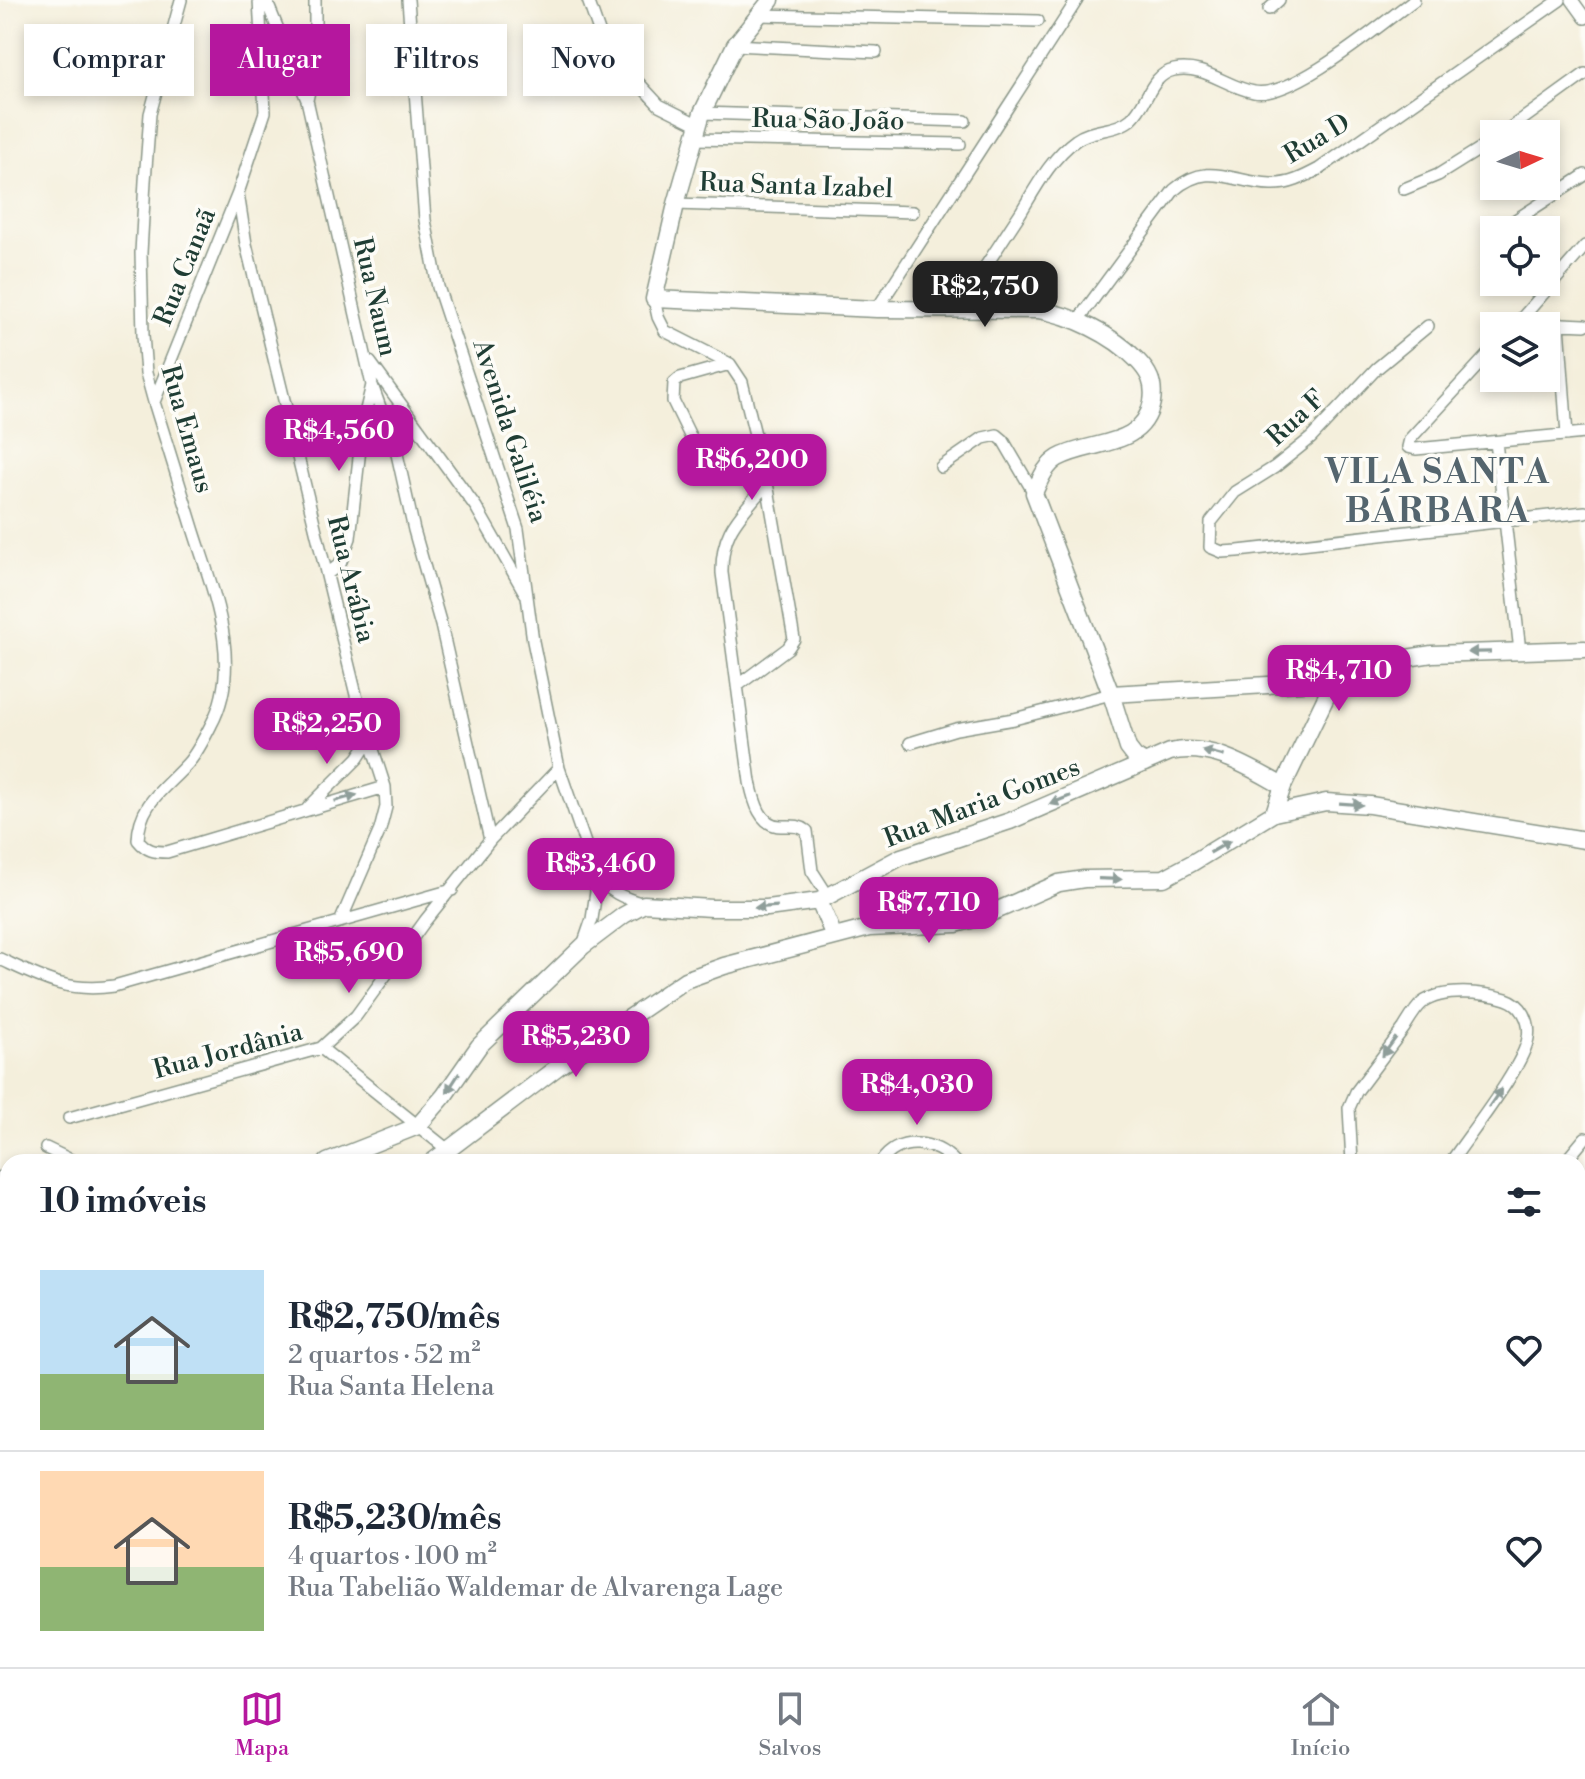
<!DOCTYPE html>
<html lang="pt">
<meta charset="utf-8">
<style>
body{margin:0;font-family:"Libre Bodoni",serif;background:#f2f2f3;color:#1f2937;height:100vh;display:flex;flex-direction:column;font-size:30px;white-space:nowrap}
*{box-sizing:border-box;margin:0}
p{font-size:26px;color:#747a83}
.icon{flex:none;width:44px;height:44px;fill:none;stroke:currentColor;stroke-width:2;stroke-linecap:round;stroke-linejoin:round}
.map{position:relative;flex:1;overflow:hidden}
.details{position:absolute;left:0px;top:1154px;width:1586px;height:514px;display:flex;flex-direction:column;background:#fff;border-radius:24px 24px 0 0;box-shadow:0 4px 12px #0003}
.details>*{flex:none}
.guide{position:absolute;left:24px;top:24px;width:800px;height:72px;display:flex;gap:16px}
.needle{width:52px;rotate:86deg}
.fabs{position:absolute;left:1480px;top:120px;display:grid;gap:16px}
.fabs a{display:grid;place-items:center;width:80px;height:80px;border-radius:0px;background:#fff;box-shadow:0 4px 12px #0003;font-size:40px}
.price{position:absolute;translate:-50% -68px;padding:0 18px;border-radius:16px;background:#b5179e;color:#fff;font-size:26px;line-height:52px;filter:drop-shadow(0 2px 4px #0008)}
.price::after{content:'';position:absolute;left:50%;top:48px;width:24px;height:18px;margin-left:-12px;background:inherit;clip-path:polygon(0 0,100% 0,50% 100%)}
.price.current{background:#222;color:#fff}
ul{padding:0;list-style:none}
li{display:flex;align-items:center;gap:24px;height:200px;padding:0 40px}
li+li{border-top:2px solid #e0e1e3}
li span{display:grid;place-items:center;flex:none;width:224px;height:160px;border-radius:0px;color:#555}
li>.icon{margin-inline-start:auto}
span .icon{width:96px;height:96px;fill:#fffc;stroke-width:1}
li b{font-size:34px}
h2{display:flex;justify-content:space-between;align-items:center;height:96px;padding:0 40px;font-size:34px}
.tag{padding:0 28px;border-radius:0px;background:#fff;box-shadow:0 4px 12px #0003;font-size:28px;line-height:72px}
.tag.current{background:#b5179e;color:#fff}
.tab-bar{display:flex;justify-content:space-around;align-items:center;height:112px;border-top:2px solid #e0e1e3;background:#fff;font-size:22px;color:#747a83}
.tab-bar a{display:grid;justify-items:center;gap:4px}
.tab-bar .current{color:#b5179e}
.map>svg:first-child{display:block}
.lines{fill:none;stroke-linecap:round;stroke-linejoin:round}
.stream{stroke:#4ca7ca;stroke-width:3}
.street-casing{stroke:#8a9688;stroke-width:14}
.secondary-casing{stroke:#8a9688;stroke-width:19}
.street{stroke:#fff;stroke-width:11}
.secondary{stroke:#fff;stroke-width:16}
.oneway{fill:#8f9e9a}
.labels{text-anchor:middle;dominant-baseline:central;stroke-width:7;stroke-linejoin:round;paint-order:stroke}
.street-label{font-size:26px;fill:#1f3d34;stroke:#fdfcf7}
.district-label{font-size:34px;font-weight:bold;letter-spacing:2px;fill:#54656e;stroke:#fdfcf7}
</style>
<div class="map">
<svg width="1585" height="1667" viewBox="0 0 1585 1667">
<rect width="100%" height="100%" fill="#fdfcf7"/>
<filter id="ink" filterUnits="userSpaceOnUse"><feTurbulence type="fractalNoise" baseFrequency=".0125" numOctaves="2"/><feDisplacementMap in="SourceGraphic" scale="16" xChannelSelector="R" yChannelSelector="G"/><feConvolveMatrix kernelMatrix="1 2 1 2 8 2 1 2 1" color-interpolation-filters="sRGB"/></filter>
<filter id="wash" filterUnits="userSpaceOnUse"><feTurbulence type="fractalNoise" baseFrequency=".006" numOctaves="4" result="noise"/><feDisplacementMap in="SourceGraphic" scale="32" xChannelSelector="R" yChannelSelector="G"/><feGaussianBlur stdDeviation="1.8" result="paint"/><feColorMatrix in="noise" values="0 0 0 0 0 0 0 0 0 0 0 0 0 0 0 0 0 1.4 0 .05"/><feComposite in="paint" operator="in"/></filter>
<g filter="url(#wash)">
<rect width="100%" height="100%" fill="#f4efdc"/>
<g class="lines">
<path class="stream" d="M0 1209 8 1216
M5 1551 8 1549"/>
</g>
</g>
<g filter="url(#ink)">
<g class="lines">
<g class="street-casing">
<path id="street" d="M181 0 150 114 145 181 141 253 143 335 146 373 154 402C167 443 179 484 192 525 211 587 245 662 211 725 205 737 198 751 189 762 166 788 139 802 138 840 147 851 154 852 167 852L385 787
M266 0 307 100 372 385 397 454 414 530 441 625 490 840
M408 0 425 220 438 287 518 529 533 641 559 768 595 872 596 892 592 919 583 945
M588 0 601 37 609 51 659 105 699 125
M1572 0 1585 18
M1269 9 1279 0
M758 15 1038 21
M735 45 876 52
M307 100 315 64V0
M702 113 965 121
M1502 134 1585 74
M694 139 960 144
M1404 189 1438 175 1494 140
M238 193 246 244 358 703 385 787 386 807 380 830 341 920
M676 204 913 212
M1500 230 1585 175
M654 299 658 317 665 331 730 364 742 382 767 483 794 639 788 648 737 686
M877 309 1077 0
M958 309C979 276 1000 244 1021 212 1036 187 1052 157 1076 140 1092 128 1116 132 1131 119 1148 104 1150 75 1174 70 1204 64 1226 87 1254 92 1292 100 1382 23 1414 0
M1078 320 1174 190C1209 160 1232 183 1271 184 1289 185 1304 177 1319 169L1560 0
M1519 322 1585 325
M1559 325 1567 435
M1428 326 1376 369 1311 438 1275 467 1235 492 1211 522 1210 547 1222 552 1238 551 1585 512
M1515 326 1585 246
M1494 348 1410 439 1408 447 1416 449 1585 433
M370 362 476 507 525 593
M154 402 238 193 265 112 259 0
M1496 442 1520 651
M695 446 673 401 674 383 680 378 730 364
M941 467 983 438 997 435 1003 440 1034 493
M767 483C741 516 721 529 722 573L750 782C754 801 760 827 782 826 793 826 799 825 807 831L812 871 828 896
M327 574 340 564 350 538 363 422 372 385
M910 743 956 729 1014 719 1111 694
M308 808 358 758 369 741
M596 874C609 892 623 898 644 904
M0 959C41 978 67 993 114 986L452 890
M321 1048 448 1150
M69 1118 321 1048 356 1016 425 921 490 840 559 768
M46 1148 75 1162
M881 1162C900 1135 935 1141 955 1162
M1352 1162 1349 1108 1356 1092C1372 1071 1388 1049 1404 1028 1409 1020 1415 1009 1422 1003 1442 988 1484 992 1506 999 1522 1004 1531 1021 1528 1038 1524 1066 1469 1135 1451 1162
M1565 1162 1585 1138
M0 1290 8 1305
M1578 1657 1585 1659
M404 1660 405 1667
M449 1660 455 1667
M879 1660 880 1667
M52 1667 64 1660
M933 1667 937 1660
M1258 1667 1262 1660
M1417 1667 1424 1660
M1456 1667 1469 1660"/>
</g>
<g class="secondary-casing">
<path id="secondary" d="M771 0 735 45 702 113 676 204 654 299 877 309 1039 310C1071 315 1113 335 1136 359 1149 372 1155 383 1152 402 1143 449 1090 440 1058 458 1045 466 1040 480 1034 493L1111 694 1128 748 1135 757 1145 763
M1343 677 1407 658 1432 654 1585 649
M1319 682 1322 674 1329 670H1337L1343 677
M1111 694 1319 682
M1274 813 1326 802 1370 805 1585 840
M819 901 834 936
M327 1162 418 1126 444 1096 479 1046 583 946 624 915 644 904 712 908H767L819 901 901 857 1010 821 1170 752C1212 743 1248 767 1283 786
M432 1162 559 1066 685 980 724 966 869 928 956 924 982 917 1059 883 1084 879 1164 878 1192 863 1274 813 1283 786 1328 693
M0 1180 8 1188
M0 1235 8 1242
M0 1455 8 1451
M0 1536 8 1533
M0 1568 8 1564"/>
</g>
<use href="#street" class="street"/>
<use href="#secondary" class="secondary"/>
</g>
<defs><path id="oneway-solid" d="M-6-.8H1V-3.2L6.5 0L1 3.2V.8H-6Z" transform="scale(2)"/></defs>
<g class="oneway">
<use href="#oneway-solid" transform="translate(1479 652) rotate(179)"/>
<use href="#oneway-solid" transform="translate(1213 753) rotate(-165)"/>
<use href="#oneway-solid" transform="translate(346 798) rotate(-16)"/>
<use href="#oneway-solid" transform="translate(1060 800) rotate(158)"/>
<use href="#oneway-solid" transform="translate(1351 804) rotate(4)"/>
<use href="#oneway-solid" transform="translate(1220 847) rotate(-30)"/>
<use href="#oneway-solid" transform="translate(1110 879) rotate(2)"/>
<use href="#oneway-solid" transform="translate(766 907) rotate(176)"/>
<use href="#oneway-solid" transform="translate(1389 1047) rotate(126)"/>
<use href="#oneway-solid" transform="translate(453 1083) rotate(123)"/>
<use href="#oneway-solid" transform="translate(1495 1098) rotate(-56)"/>
</g>
</g>
<g class="labels">
<g class="street-label">
<text transform="translate(828 120) rotate(1)">Rua São João</text>
<text transform="translate(1317 139) rotate(-31)">Rua D</text>
<text transform="translate(796 186) rotate(2)">Rua Santa Izabel</text>
<text transform="translate(185 267) rotate(-68)">Rua Canaã</text>
<text transform="translate(375 297) rotate(77)">Rua Naum</text>
<text transform="translate(1296 418) rotate(-43)">Rua F</text>
<text transform="translate(187 429) rotate(74)">Rua Emaus</text>
<text transform="translate(510 431) rotate(72)">Avenida Galiléia</text>
<text transform="translate(351 579) rotate(76)">Rua Arábia</text>
<text transform="translate(982 803) rotate(-21)">Rua Maria Gomes</text>
<text transform="translate(228 1051) rotate(-15)">Rua Jordânia</text>
</g>
<g class="district-label">
<text x="1438" y="473">VILA SANTA<tspan x="1438" dy="39">BÁRBARA</tspan></text>
</g>
</g>
</svg>
<div class="fabs">
<a><svg class="needle" viewBox="-14 -14 28 28"><path d="M0-13l5 13h-10z" fill="#e53935"/><path d="M0 13l5-13h-10z" fill="#747a83"/></svg></a>
<a><svg class="icon" aria-label="locate" viewBox="0 0 24 24"><circle cx="12" cy="12" r="6"/><path d="M12 2v4M12 18v4M2 12h4M18 12h4"/></svg></a>
<a><svg class="icon" aria-label="layers" viewBox="0 0 24 24"><path d="M12 4l9 5-9 5-9-5zM3 14l9 5 9-5"/></svg></a>
</div>
<b class="price current" style="left:985px;top:329px">R$2,750</b>
<b class="price" style="left:339px;top:473px">R$4,560</b>
<b class="price" style="left:752px;top:502px">R$6,200</b>
<b class="price" style="left:1339px;top:713px">R$4,710</b>
<b class="price" style="left:327px;top:766px">R$2,250</b>
<b class="price" style="left:601px;top:906px">R$3,460</b>
<b class="price" style="left:929px;top:945px">R$7,710</b>
<b class="price" style="left:349px;top:995px">R$5,690</b>
<b class="price" style="left:576px;top:1079px">R$5,230</b>
<b class="price" style="left:917px;top:1127px">R$4,030</b>
<div class="guide">
<a class="tag">Comprar</a>
<a class="tag current">Alugar</a>
<a class="tag">Filtros</a>
<a class="tag">Novo</a>
</div>
<section class="details">
<h2>10 imóveis<svg class="icon" aria-label="filters" viewBox="0 0 24 24"><path d="M4 7h16M4 17h16"/><circle cx="9" cy="7" r="2"/><circle cx="15" cy="17" r="2"/></svg></h2>
<ul>
<li><span style="background:linear-gradient(#bfe0f5 65%,#8fb573 0)"><svg class="icon" aria-label="home" viewBox="0 0 24 24"><path d="M3 11l9-7 9 7M6 9v11h12V9"/></svg></span><div><b>R$2,750/mês</b><p>2 quartos · 52 m²</p><p>Rua Santa Helena</p></div><svg class="icon" aria-label="heart" viewBox="0 0 24 24"><path d="M12 20l-8-8c-3-5 5-10 8-4 3-6 11-1 8 4z"/></svg></li>
<li><span style="background:linear-gradient(#ffd9b3 60%,#8fb573 0)"><svg class="icon" aria-label="home" viewBox="0 0 24 24"><path d="M3 11l9-7 9 7M6 9v11h12V9"/></svg></span><div><b>R$5,230/mês</b><p>4 quartos · 100 m²</p><p>Rua Tabelião Waldemar de Alvarenga Lage</p></div><svg class="icon" aria-label="heart" viewBox="0 0 24 24"><path d="M12 20l-8-8c-3-5 5-10 8-4 3-6 11-1 8 4z"/></svg></li>
</ul>
</section>
</div>
<nav class="tab-bar">
<a class="current"><svg class="icon" aria-label="map" viewBox="0 0 24 24"><path d="M3 6l6-2 6 2 6-2v14l-6 2-6-2-6 2zM9 4v14M15 6v14"/></svg>Mapa</a>
<a><svg class="icon" aria-label="saved" viewBox="0 0 24 24"><path d="M7 4h10v16l-5-4-5 4z"/></svg>Salvos</a>
<a><svg class="icon" aria-label="home" viewBox="0 0 24 24"><path d="M3 11l9-7 9 7M6 9v11h12V9"/></svg>Início</a>
</nav>
